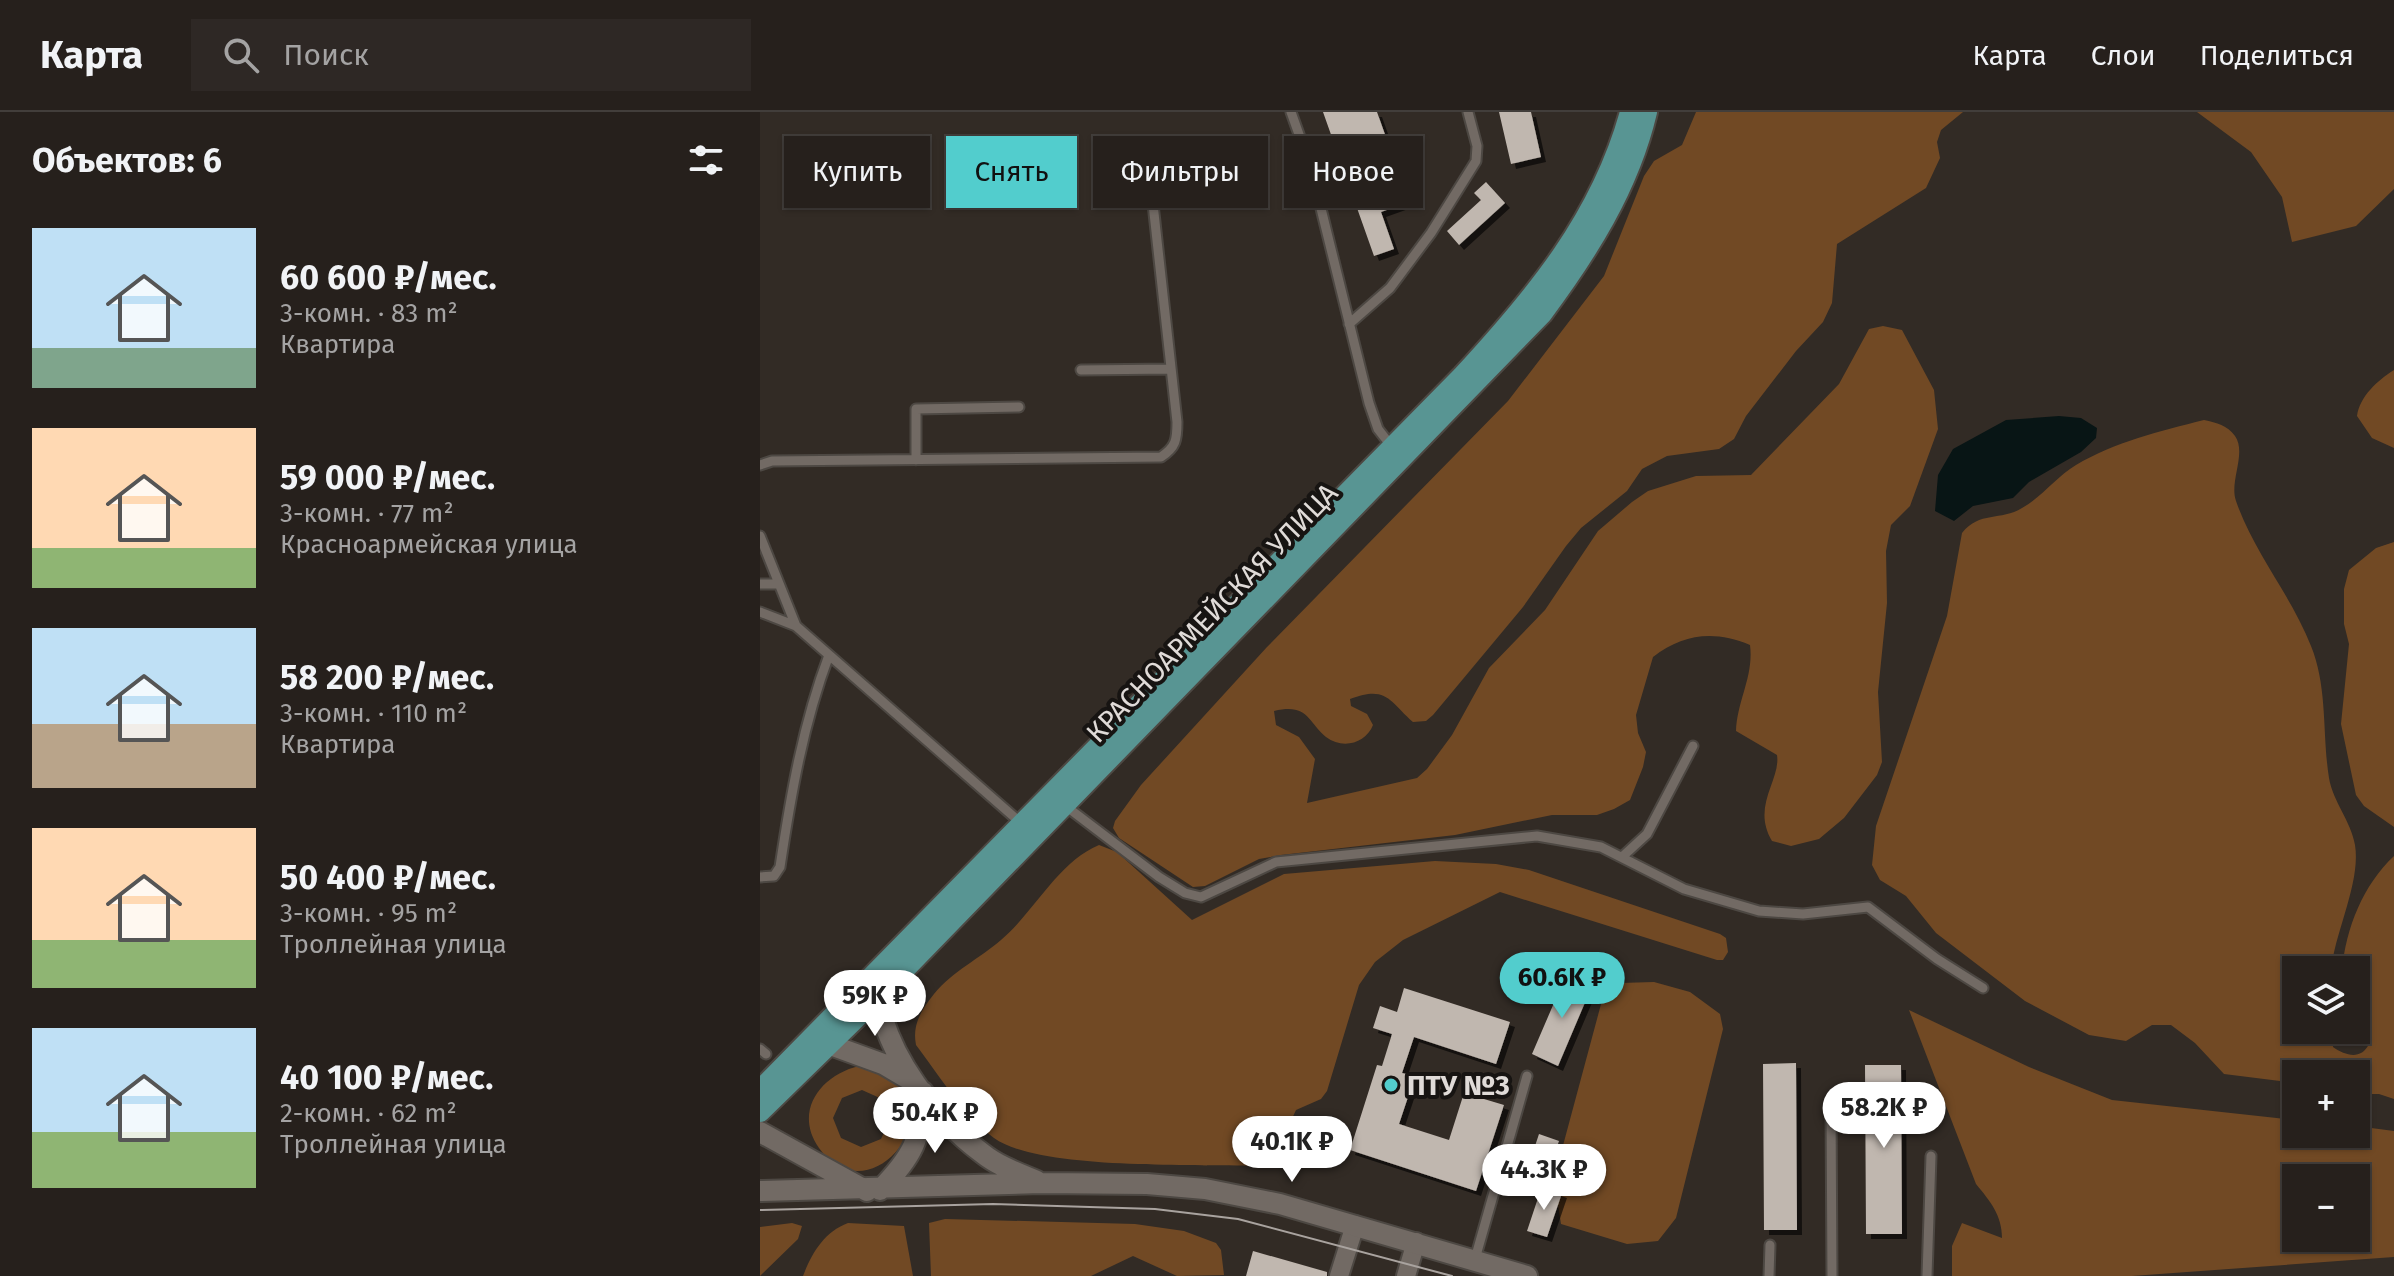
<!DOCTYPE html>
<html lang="ru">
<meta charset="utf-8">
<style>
body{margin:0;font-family:"Fira Sans",sans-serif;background:#2e2825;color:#f1f3f6;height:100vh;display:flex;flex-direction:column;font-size:30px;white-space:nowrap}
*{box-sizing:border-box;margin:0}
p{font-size:26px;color:#a4a3a3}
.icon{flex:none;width:44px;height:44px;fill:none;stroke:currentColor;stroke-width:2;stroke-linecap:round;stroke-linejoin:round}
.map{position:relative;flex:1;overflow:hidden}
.drawer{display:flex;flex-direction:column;background:#26201c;width:760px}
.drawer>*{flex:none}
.hud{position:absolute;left:24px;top:24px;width:760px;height:72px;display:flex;gap:16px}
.tools{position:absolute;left:1522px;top:844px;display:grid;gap:16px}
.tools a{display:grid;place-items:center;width:88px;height:88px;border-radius:0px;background:#26201c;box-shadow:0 2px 6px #0004,0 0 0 2px #423e3b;font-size:40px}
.price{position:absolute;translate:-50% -68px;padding:0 18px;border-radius:28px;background:#fff;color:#222;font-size:26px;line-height:52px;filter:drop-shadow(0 2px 4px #0008)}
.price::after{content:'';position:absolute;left:50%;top:48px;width:24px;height:18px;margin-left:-12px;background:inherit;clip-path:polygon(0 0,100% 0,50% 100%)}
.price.active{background:#52cdcd;color:#111}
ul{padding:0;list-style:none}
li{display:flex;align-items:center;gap:24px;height:200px;padding:0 32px}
li span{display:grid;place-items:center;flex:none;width:224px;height:160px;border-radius:0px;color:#555}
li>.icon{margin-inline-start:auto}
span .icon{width:96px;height:96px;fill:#fffc;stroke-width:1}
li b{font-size:34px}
h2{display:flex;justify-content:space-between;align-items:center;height:96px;padding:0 32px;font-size:34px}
.tag{padding:0 28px;border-radius:0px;background:#26201c;box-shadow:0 2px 6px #0004,0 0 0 2px #423e3b;font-size:28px;line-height:72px}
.tag.active{background:#52cdcd;color:#111}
header{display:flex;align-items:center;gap:48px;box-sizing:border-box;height:112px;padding:0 40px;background:#26201c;border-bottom:2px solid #423e3b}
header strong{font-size:38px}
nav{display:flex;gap:44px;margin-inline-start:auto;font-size:28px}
.search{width:560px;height:72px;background:#2e2825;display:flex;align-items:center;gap:20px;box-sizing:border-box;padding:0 28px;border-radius:0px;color:#a4a3a3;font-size:30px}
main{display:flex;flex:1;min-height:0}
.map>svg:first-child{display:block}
.green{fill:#714924;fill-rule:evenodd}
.water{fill:#081515}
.building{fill:#c0b7af;filter:url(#shadow)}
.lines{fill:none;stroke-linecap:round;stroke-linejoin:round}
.service-casing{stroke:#4d4843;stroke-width:13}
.minor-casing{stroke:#4d4843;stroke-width:22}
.tertiary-casing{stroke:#4d4843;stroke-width:24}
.primary-casing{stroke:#4d4843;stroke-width:24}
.service{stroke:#726a64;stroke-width:9}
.minor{stroke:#726a64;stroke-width:18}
.tertiary{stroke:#726a64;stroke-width:20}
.primary{stroke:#589593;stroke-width:20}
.tram{stroke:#a9a39f;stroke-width:2}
.poi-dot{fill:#52cdcd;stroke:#171412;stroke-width:3}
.labels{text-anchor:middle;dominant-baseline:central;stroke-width:8;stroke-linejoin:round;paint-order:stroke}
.street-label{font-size:28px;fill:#e0dbd8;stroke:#171412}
.poi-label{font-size:28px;font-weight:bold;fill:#e0dbd8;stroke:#171412;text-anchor:start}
</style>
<header>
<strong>Карта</strong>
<div class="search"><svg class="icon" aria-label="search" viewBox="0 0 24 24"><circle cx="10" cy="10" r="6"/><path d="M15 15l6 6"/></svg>Поиск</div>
<nav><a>Карта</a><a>Слои</a><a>Поделиться</a></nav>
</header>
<main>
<section class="drawer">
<h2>Объектов: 6<svg class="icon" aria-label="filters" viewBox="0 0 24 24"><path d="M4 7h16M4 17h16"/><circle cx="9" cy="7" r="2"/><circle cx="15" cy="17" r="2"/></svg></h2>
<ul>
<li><span style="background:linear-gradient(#bfe0f5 75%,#7fa58c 0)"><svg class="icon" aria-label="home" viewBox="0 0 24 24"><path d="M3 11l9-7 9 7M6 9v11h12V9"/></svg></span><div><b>60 600 ₽/мес.</b><p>3-комн. · 83 m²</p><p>Квартира</p></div></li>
<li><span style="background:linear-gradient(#ffd9b3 75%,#8fb573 0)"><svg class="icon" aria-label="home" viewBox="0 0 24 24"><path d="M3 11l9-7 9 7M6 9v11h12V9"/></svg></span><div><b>59 000 ₽/мес.</b><p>3-комн. · 77 m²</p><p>Красноармейская улица</p></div></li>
<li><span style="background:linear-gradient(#bfe0f5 60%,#b9a48a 0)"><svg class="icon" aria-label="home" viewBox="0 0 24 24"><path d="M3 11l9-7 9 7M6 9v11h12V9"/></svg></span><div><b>58 200 ₽/мес.</b><p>3-комн. · 110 m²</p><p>Квартира</p></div></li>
<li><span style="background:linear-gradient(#ffd9b3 70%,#8fb573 0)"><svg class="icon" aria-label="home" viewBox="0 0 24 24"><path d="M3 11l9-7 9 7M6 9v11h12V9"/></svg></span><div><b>50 400 ₽/мес.</b><p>3-комн. · 95 m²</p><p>Троллейная улица</p></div></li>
<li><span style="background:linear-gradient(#bfe0f5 65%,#8fb573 0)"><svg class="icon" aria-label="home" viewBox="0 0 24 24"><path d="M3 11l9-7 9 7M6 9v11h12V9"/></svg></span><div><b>40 100 ₽/мес.</b><p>2-комн. · 62 m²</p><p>Троллейная улица</p></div></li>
</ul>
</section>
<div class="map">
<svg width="1634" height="1164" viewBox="0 0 1634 1164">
<defs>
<filter id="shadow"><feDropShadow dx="5" dy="5" stdDeviation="0" flood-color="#0009"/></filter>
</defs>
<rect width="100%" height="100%" fill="#322b25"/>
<path class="green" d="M936 0H1203L1181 18 1177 30 1180 46 1166 76 1077 132 1072 191 1063 210 1036 239 986 304 974 327 959 337 907 344 882 357 867 379 821 416 806 434 763 495 673 603 666 609 653 610C629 589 627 573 590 587L591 594 607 602 613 613C606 631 583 638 566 625 547 609 548 591 514 599L516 613 539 625 555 647 547 691 657 666 667 657 692 623 729 556 785 498 838 419 872 390 888 379 936 364 991 363 1079 272 1109 217 1123 214 1142 218 1174 278 1178 317 1150 394 1131 413 1126 439 1127 491 1118 580 1122 650 1117 663 1084 706 1059 727 1031 734 1012 729C991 694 1021 668 1017 643L976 619C977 589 994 564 990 533 954 518 923 522 893 545L876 603 878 621 886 640 883 655 870 688 854 697 837 703H792L695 723 521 743 499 747 445 774 433 775 359 726 353 716 355 709 381 673 507 535 748 289 844 164 884 64 894 49 922 33Z
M1437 0H1634V77L1596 114 1532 130 1522 85 1491 40Z
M1634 258V336L1612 326 1597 304C1600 284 1617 269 1634 258Z
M1444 308C1457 311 1467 313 1475 324 1487 341 1469 369 1476 389 1494 441 1531 483 1551 534 1568 576 1562 622 1569 666 1573 690 1591 709 1595 733 1601 770 1575 820 1571 858H1536V918H1572L1573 935C1586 944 1601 948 1609 932L1596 913V858H1582C1586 816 1603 773 1634 744V987L1619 982H1596V962H1536V971L1464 962 1435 931 1411 913H1392L1366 929 1329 923 1265 889 1176 821 1146 784 1120 768 1112 753 1116 714 1187 504 1202 421C1219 399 1241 409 1262 396 1282 385 1296 365 1316 353 1355 330 1400 319 1444 308Z
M1634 430V715L1604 694 1596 683 1581 612 1589 532 1584 512V477L1589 458 1616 436Z
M339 733 357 740 432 808 524 762 675 749 736 752 769 758 960 822 966 826 968 840 963 848H957L740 780 643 828 615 850 599 873 567 979 561 987 536 998 512 1050 493 1054C434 1052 278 1058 234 1026 203 1003 179 963 156 933 152 913 161 898 174 882 193 859 219 847 241 828 275 799 298 750 339 733Z
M894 870 930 880 960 902 963 917 916 1106 898 1129 867 1132 801 1112 794 1067 844 881 860 871Z
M1149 898 1269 955 1352 988 1536 1008V1022H1596V1014L1634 1019V1145L1372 1164H1192V1134L1202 1111 1242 1126C1242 1103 1230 1089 1216 1072ZM1536 1066H1596V1126H1536Z
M99 954C214 974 113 1113 59 1036 33 999 61 963 99 954ZM102 978 122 987 130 1007 121 1027 101 1035 81 1026 73 1006 82 986Z
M185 1107 375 1112 424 1119 456 1131 461 1138 464 1163 417 1164 373 1144 331 1164H171L169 1111Z
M32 1111 42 1114 38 1127 0 1164V1115Z
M88 1111 144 1114 153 1164H43C52 1141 64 1120 88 1111Z"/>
<path class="water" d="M1299 304 1321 306 1337 316 1336 326 1321 340 1269 370 1253 386 1213 394 1194 409 1175 399 1178 363 1193 337 1246 308Z"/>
<path class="building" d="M563 0H617L649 90 621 100 634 137 614 144Z
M739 0H771L781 45 751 52Z
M726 70 745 91 699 133 687 119 721 88 714 81Z
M806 863 832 874 798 954 772 942Z
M644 876 750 910 736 952 654 925 642 961 655 964 639 1012 689 1028 704 981 744 993 716 1079 590 1038 617 953 622 954 632 922 613 916 620 894 637 900Z
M1036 951 1037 1118H1004L1003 952Z
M1105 953H1141L1142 1122H1106Z
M779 1022 799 1029 784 1073 764 1067Z
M782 1074 802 1081 787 1125 767 1119Z
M493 1139 567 1160V1164H486Z"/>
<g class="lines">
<g class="service-casing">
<path id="service" d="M531 0 551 56 609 291 618 317 632 335
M589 212 630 176 671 121 716 49 717 34 708 0
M321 258 411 257
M156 348V297L259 295
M0 353 12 349 401 345C416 335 417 328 417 310L393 92 357 83
M0 424 36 514
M0 472H19
M0 500 36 514 261 711
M303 692 399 765 425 781 441 785 516 750 777 724 841 735 924 777 999 799 1043 802 1108 795 1177 847 1223 876
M862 745 887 722 933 634
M0 765 14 764 20 755C31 682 43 612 69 543
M0 937 6 942
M1071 996 1072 1164
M715 1147 767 964
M1009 1164 1010 1133
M1167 1164 1171 1044"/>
</g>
<g class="minor-casing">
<path id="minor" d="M579 1164 595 1113
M646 1164 656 1130"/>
</g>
<g class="tertiary-casing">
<path id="tertiary" d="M118 885C127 944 175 1006 222 1041 238 1054 258 1061 277 1069
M57 928 123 952 155 971
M0 1020 107 1079
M120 1078C152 1045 162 1027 163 980
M0 1079 281 1071 387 1072 445 1077 520 1092 767 1164"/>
</g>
<g class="primary-casing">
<path id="primary" d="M0 978 702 264C775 185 841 106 870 0
M0 1000 118 885 782 202C828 140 869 76 887 0"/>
</g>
<use href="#service" class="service"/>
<use href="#minor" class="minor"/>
<use href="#tertiary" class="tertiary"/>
<use href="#primary" class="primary"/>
<path class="tram" d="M0 1098 233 1092 395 1097 478 1107 692 1164"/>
</g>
<circle class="poi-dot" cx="631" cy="973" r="8"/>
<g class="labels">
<g class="street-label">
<text transform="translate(452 501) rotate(-46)">КРАСНОАРМЕЙСКАЯ УЛИЦА</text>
</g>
<g class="poi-label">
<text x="647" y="973">ПТУ №3</text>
</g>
</g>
</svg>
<div class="tools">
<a><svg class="icon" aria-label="layers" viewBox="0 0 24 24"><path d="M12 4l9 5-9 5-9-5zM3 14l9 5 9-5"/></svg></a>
<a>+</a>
<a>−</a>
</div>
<b class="price active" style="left:802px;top:908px">60.6K ₽</b>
<b class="price" style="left:115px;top:926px">59K ₽</b>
<b class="price" style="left:1124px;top:1038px">58.2K ₽</b>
<b class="price" style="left:175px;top:1043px">50.4K ₽</b>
<b class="price" style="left:532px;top:1072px">40.1K ₽</b>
<b class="price" style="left:784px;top:1100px">44.3K ₽</b>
<div class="hud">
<a class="tag">Купить</a>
<a class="tag active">Снять</a>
<a class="tag">Фильтры</a>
<a class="tag">Новое</a>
</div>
</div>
</main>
